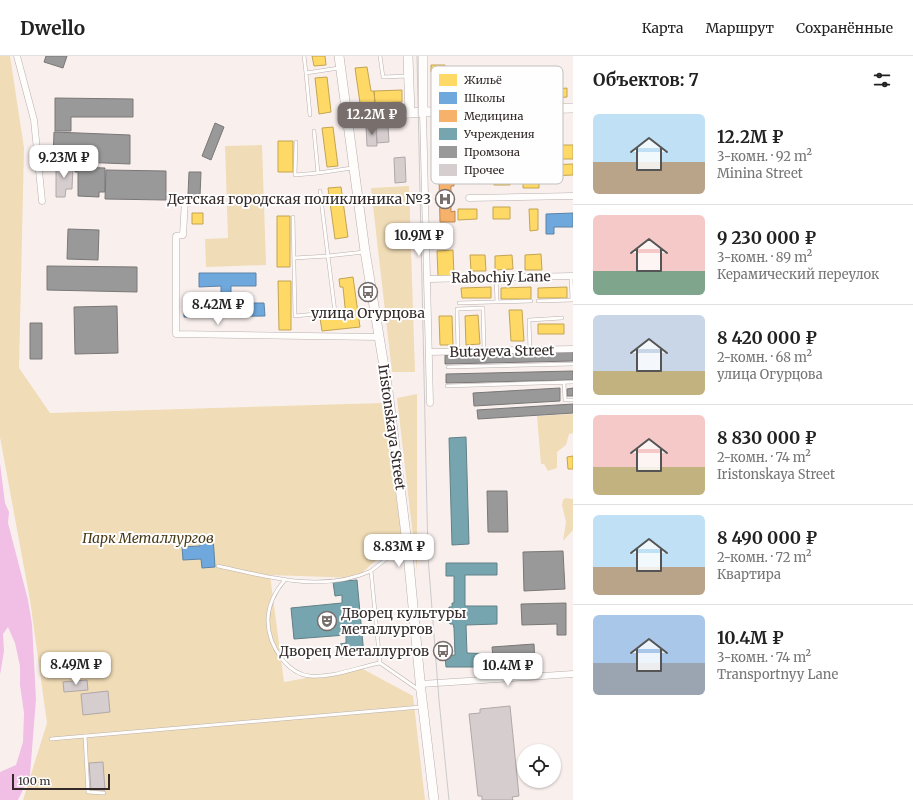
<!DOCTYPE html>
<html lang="ru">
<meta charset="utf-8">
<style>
body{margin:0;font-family:Merriweather,serif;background:#f2f2f2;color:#222;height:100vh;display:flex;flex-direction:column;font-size:15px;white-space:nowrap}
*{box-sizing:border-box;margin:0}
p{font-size:13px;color:#767676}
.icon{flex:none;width:22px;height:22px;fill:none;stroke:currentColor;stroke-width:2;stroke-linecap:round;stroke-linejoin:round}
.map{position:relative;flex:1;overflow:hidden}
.details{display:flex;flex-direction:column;background:#fff;width:340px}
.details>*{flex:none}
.tools{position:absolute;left:517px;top:688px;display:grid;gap:8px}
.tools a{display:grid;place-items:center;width:44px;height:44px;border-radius:50%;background:#fff;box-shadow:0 1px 3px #0004;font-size:20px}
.scale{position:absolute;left:12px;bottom:10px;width:98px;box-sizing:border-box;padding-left:4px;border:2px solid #322928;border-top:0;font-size:11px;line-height:14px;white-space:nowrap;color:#322928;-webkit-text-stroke:3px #fefefe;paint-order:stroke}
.price{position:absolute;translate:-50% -34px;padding:0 9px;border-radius:8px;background:#fff;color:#222;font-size:13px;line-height:26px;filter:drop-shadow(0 1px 2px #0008)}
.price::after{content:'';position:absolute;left:50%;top:24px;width:12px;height:9px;margin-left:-6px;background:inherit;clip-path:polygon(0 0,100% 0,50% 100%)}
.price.current{background:#786f6d;color:#fff}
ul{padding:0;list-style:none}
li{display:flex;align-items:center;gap:12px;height:100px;padding:0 20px}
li+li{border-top:1px solid #e0e0e0}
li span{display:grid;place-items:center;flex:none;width:112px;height:80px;border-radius:6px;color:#555}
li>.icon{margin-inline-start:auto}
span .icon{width:48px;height:48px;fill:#fffc;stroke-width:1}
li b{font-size:17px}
h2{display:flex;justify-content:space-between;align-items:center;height:48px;padding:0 20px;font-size:17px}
header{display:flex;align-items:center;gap:24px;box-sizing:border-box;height:56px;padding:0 20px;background:#fff;border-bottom:1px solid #e0e0e0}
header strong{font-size:19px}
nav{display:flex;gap:22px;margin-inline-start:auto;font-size:14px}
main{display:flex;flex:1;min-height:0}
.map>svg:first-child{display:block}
.green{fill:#f0dcb6}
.water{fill:#f1bee6}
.homes{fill:#ffd966;stroke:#c2a453}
.schools{fill:#6fa8dc;stroke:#5d82a6}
.health{fill:#f6b26b;stroke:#bb8957}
.public{fill:#76a5af;stroke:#628086}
.industry{fill:#999;stroke:#7a7777}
.building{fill:#d5cdce;stroke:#b0a8a8}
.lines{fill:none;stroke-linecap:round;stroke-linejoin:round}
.lane-casing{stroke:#b8b0ae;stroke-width:4}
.street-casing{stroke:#b8b0ae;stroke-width:7}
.secondary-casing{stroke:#b8b0ae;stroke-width:10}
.lane{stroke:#fefdfc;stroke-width:3}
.street{stroke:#fefdfc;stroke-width:6}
.secondary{stroke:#fefdfc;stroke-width:9}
.tram{stroke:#cccac9;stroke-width:1}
.labels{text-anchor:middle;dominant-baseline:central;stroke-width:4;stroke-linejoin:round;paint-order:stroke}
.poi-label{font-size:14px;fill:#322928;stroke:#fefefe;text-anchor:end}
.street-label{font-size:14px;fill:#322928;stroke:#fefefe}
.park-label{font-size:14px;font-style:italic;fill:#493a16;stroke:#fefefe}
.key{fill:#fefefe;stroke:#c1bebe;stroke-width:1}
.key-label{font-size:11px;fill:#322928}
</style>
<header>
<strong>Dwello</strong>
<nav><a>Карта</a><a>Маршрут</a><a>Сохранённые</a></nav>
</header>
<main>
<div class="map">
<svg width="573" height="744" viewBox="0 0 573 744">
<rect width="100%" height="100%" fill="#f9f0ee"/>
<path class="green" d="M0 0H10L24 92 19 312 50 357 383 347 402 481 356 522 270 519 284 626 361 612 413 640 425 744H23L47 667 30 544 0 381Z
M262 89 266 209 206 211 205 183 228 182 225 90Z
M409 130 415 316H392L371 132Z
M417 338V515L397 342Z
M573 358V377L569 378 566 389 557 396V412L548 415 544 408H541L537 360Z
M566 442 573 443V474L563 485 566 466 562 449 563 444Z"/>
<path class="water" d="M0 407 5 447 9 456 8 467 28 544 32 568 36 643 30 719 18 744H0V716L16 709 23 686 24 657 20 629V610L15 587 8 571 3 578 4 595 0 619Z"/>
<path class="homes" d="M312 0H325L326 9 314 10Z
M431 9H445V16H431Z
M367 11 371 35H374L375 47H360L355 12Z
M327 21 331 56 319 58 315 22Z
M567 32V41L555 42V33Z
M402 34V46L375 47 374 35Z
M546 66H560L561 89H573V103H547Z
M333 71 338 110 327 111 322 72Z
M278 85H293V116H278Z
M573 108V119L548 120 547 109Z
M493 115H510V129H494Z
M523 115H539V132H523Z
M341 131 348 181 335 183 328 132Z
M493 151H510V163H493Z
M458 153H477V163L458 164Z
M529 153H538V174L530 175Z
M192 157H203V168H192Z
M277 160H290V211H277Z
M453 194 454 220H438L437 195Z
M541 198 542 214H525V199Z
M470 199H485L486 215H471Z
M512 199 513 213 495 214V200Z
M353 221 360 271 322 275 320 262 346 261 343 231H340L339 223Z
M278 225H291V274H279Z
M491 231V242H462L461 232Z
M531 231V243H501V232Z
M567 231V242H538V232Z
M509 254H522L524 285H511Z
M478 259 480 288 466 289 465 260Z
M439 260H452L453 289H440Z
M538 268H564V278H538Z
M573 400V413H568L567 401Z"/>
<path class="schools" d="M573 157V171H554V178H546V158Z
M199 217H256V230H231V247H264L265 260 184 261V247H221V230L199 231Z
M213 481 215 511 202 512 201 503 183 504 182 491 200 490V482Z"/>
<path class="health" d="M439 120H454V130H451V156L455 155V166H440Z"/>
<path class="public" d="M466 381 469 488 452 489 449 382Z
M446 507H497V519H465V550H497V568L466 569 467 597 493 598 494 611H446L445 600 455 599 454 572 453 568H450L448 560 449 551H452V547H454V520H446Z
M357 524 364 599 341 601 340 588 346 587V579L294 583 291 552 342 547V539L335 540 333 526Z"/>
<path class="industry" d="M46 0H67L63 12 44 6Z
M55 42 133 43V61H71V75H55Z
M215 67 224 71 211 104 202 100Z
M54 76 130 79V108L53 105Z
M75 111 105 112V136H99V141L78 140V116H75Z
M106 114 166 115V144L105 143Z
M189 116H201L200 140 188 139Z
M68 173 99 174 98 204 67 203Z
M47 210 137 211V236L47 234Z
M117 250 118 297 75 298 74 251Z
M30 267H42V303H30Z
M573 296V305L445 308V299Z
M573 315V324L446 327V318Z
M560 332V345L474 350 473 337Z
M573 332V340H567V333Z
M573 348V357L478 363 477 354Z
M487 435H507L508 476H488Z
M563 495 565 533 524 535 523 496Z
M566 547V579H557V568L522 569 521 548Z
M534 588 535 609 494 611 492 591Z"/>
<path class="building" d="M388 69 389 86 377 87 376 70Z
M366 70H376L377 90H367Z
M405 101 406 126 395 127 394 102Z
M56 108 73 109 72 133H66L65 141H56Z
M87 624 88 634 64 636 63 626Z
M108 635 110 656 83 659 81 638Z
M510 650 519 740 512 741 513 744H482V740H478L469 658 480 657V653Z
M103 706 105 734H91L89 707Z"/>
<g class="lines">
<g class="lane-casing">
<path id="lane" d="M304 0 306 17
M380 0 383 21 408 20
M310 59 306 17 339 12
M314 75 318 117 352 112
M296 86 295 119 318 117
M293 161 295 260 335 256 328 200 364 196
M294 202 328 200 320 135
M496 221 497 246
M538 245 572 244 571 220
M459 247 531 245
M530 294 529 264 562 262
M458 295 457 253 483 252 484 295
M448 311 573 308
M564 327 565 344H573
M447 330 573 326
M405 488 371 515 380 607 419 634
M218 510C268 521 322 537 371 515
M284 525C263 550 263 578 282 603 290 613 298 619 310 620 333 622 358 611 380 607
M85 680 88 736 104 737
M51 683 421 651"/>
</g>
<g class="street-casing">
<path id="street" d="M17 0 34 64 42 145
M423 56 430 347
M469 142 573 140
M185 144 183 179 176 180V278L379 281
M429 223 573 220
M430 296 573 293
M421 628 573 618"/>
</g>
<g class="secondary-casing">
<path id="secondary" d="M339 0 365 195 388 335 407 487 421 635 434 744
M408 0 410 57
M423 0V56
M347 62 423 56 573 52"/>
</g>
<use href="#lane" class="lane"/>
<use href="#street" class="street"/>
<use href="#secondary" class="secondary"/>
<path class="tram" d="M417 0 428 501 439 644 449 744"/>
</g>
<defs>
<g id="hospital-ring" transform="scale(1)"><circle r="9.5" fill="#fefefe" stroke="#786f6d" stroke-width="1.5"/><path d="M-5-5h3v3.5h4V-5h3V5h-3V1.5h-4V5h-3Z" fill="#786f6d"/></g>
<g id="bus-ring" transform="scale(1)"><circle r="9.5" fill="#fefefe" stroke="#786f6d" stroke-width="1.5"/><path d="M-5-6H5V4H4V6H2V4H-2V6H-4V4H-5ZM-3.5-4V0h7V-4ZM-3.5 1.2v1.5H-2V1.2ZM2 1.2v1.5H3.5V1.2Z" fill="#786f6d"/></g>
<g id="theatre-ring" transform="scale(1)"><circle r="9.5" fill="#fefefe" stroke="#786f6d" stroke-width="1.5"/><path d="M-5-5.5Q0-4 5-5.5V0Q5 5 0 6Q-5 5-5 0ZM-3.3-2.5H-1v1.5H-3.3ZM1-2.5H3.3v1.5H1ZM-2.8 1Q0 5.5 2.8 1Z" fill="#786f6d"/></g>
</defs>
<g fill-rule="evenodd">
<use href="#hospital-ring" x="445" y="143"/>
<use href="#bus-ring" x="368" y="236"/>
<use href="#theatre-ring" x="327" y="565"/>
<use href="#bus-ring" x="443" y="595"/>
</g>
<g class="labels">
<g class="poi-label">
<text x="431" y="143">Детская городская поликлиника №3</text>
<text x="368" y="257" text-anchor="middle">улица Огурцова</text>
<text x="341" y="557" text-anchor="start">Дворец культуры<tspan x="341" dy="16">металлургов</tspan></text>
<text x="429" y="595">Дворец Металлургов</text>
</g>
<g class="street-label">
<text transform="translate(501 221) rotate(-1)">Rabochiy Lane</text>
<text transform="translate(502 295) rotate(-1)">Butayeva Street</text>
<text transform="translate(392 371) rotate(82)">Iristonskaya Street</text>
</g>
<g class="park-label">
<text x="148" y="482">Парк Металлургов</text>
</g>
</g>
<rect x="431" y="10" width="132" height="118" rx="6" class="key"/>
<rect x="439" y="18" width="18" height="12" fill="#ffd966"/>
<rect x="439" y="36" width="18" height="12" fill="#6fa8dc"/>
<rect x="439" y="54" width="18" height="12" fill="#f6b26b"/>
<rect x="439" y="72" width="18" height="12" fill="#76a5af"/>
<rect x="439" y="90" width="18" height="12" fill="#999"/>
<rect x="439" y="108" width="18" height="12" fill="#d5cdce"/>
<g class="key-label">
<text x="464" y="28">Жильё</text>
<text x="464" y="46">Школы</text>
<text x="464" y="64">Медицина</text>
<text x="464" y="82">Учреждения</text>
<text x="464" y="100">Промзона</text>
<text x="464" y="118">Прочее</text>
</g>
</svg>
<div class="tools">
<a><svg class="icon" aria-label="locate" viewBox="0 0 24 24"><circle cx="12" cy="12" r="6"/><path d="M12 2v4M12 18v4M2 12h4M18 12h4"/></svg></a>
</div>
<div class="scale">100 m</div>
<b class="price current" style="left:372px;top:80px">12.2M ₽</b>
<b class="price" style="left:64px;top:123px">9.23M ₽</b>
<b class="price" style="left:419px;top:201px">10.9M ₽</b>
<b class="price" style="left:218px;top:270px">8.42M ₽</b>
<b class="price" style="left:399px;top:512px">8.83M ₽</b>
<b class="price" style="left:76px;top:630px">8.49M ₽</b>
<b class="price" style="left:508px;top:631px">10.4M ₽</b>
</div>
<section class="details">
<h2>Объектов: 7<svg class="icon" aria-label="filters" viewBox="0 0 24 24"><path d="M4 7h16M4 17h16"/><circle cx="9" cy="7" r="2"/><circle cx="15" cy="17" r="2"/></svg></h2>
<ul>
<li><span style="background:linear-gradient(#bfe0f5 60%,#b9a48a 0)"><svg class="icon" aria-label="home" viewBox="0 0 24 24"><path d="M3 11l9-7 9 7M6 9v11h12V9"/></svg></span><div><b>12.2M ₽</b><p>3-комн. · 92 m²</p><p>Minina Street</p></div></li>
<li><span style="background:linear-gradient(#f6c9c9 70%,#7fa58c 0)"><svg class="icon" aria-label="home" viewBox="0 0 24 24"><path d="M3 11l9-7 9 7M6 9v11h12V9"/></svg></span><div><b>9 230 000 ₽</b><p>3-комн. · 89 m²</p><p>Керамический переулок</p></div></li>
<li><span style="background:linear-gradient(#c9d6e8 70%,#c2b280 0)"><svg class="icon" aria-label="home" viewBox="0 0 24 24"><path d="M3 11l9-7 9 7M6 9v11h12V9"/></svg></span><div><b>8 420 000 ₽</b><p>2-комн. · 68 m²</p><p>улица Огурцова</p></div></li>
<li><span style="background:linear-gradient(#f6c9c9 65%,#c2b280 0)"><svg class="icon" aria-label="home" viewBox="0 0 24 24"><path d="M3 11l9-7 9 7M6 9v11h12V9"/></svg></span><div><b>8 830 000 ₽</b><p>2-комн. · 74 m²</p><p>Iristonskaya Street</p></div></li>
<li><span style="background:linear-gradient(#bfe0f5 65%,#b9a48a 0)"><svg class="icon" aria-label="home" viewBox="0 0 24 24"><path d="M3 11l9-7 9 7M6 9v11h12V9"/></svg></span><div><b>8 490 000 ₽</b><p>2-комн. · 72 m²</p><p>Квартира</p></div></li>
<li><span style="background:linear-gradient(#a9c7e8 60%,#9aa5b1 0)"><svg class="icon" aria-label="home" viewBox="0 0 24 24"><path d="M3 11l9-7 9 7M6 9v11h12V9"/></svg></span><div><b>10.4M ₽</b><p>3-комн. · 74 m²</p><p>Transportnyy Lane</p></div></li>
</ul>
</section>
</main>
